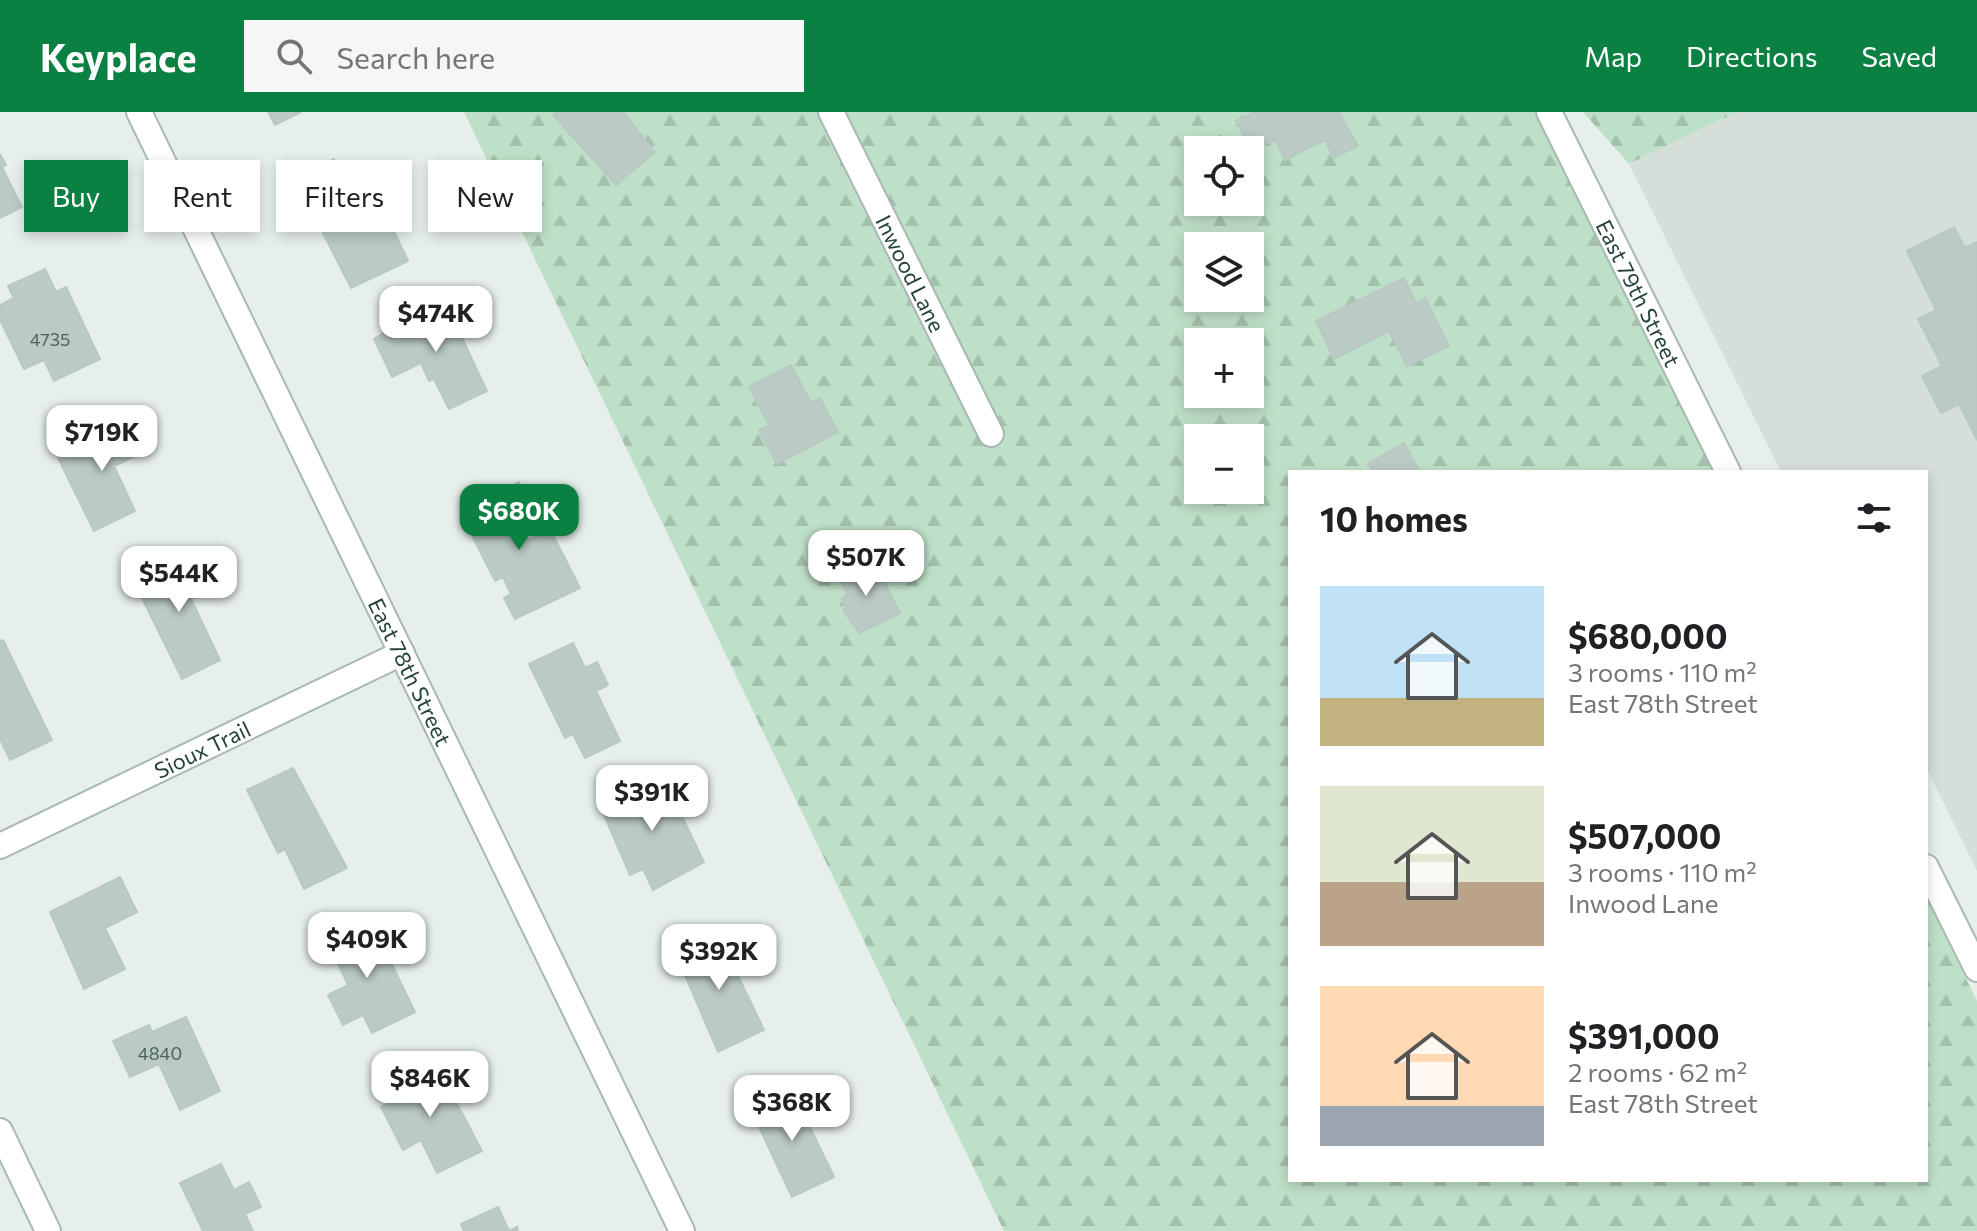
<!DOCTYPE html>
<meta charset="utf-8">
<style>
body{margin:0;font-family:Commissioner,sans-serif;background:#f6f6f6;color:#202124;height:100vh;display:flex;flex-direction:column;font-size:30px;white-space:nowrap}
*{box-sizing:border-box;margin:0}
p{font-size:26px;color:#757577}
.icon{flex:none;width:44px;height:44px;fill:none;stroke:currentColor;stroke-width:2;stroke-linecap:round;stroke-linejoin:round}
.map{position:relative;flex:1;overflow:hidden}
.panel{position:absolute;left:1288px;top:358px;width:640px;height:712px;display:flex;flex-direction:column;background:#fff;border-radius:0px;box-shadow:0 4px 12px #0003}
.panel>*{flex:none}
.hud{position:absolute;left:24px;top:48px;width:760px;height:72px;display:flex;gap:16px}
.fabs{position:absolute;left:1184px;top:24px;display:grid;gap:16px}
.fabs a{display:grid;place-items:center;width:80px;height:80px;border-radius:0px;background:#fff;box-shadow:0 4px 12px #0003;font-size:40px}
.price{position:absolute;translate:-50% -68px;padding:0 18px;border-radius:16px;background:#fff;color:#222;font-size:26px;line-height:52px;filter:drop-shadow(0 2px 4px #0008)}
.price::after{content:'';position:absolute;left:50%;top:48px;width:24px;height:18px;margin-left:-12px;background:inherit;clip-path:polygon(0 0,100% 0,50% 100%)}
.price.current{background:#0b8043;color:#fff}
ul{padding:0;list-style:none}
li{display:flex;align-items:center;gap:24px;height:200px;padding:0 32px}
li span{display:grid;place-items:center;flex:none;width:224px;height:160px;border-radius:0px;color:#555}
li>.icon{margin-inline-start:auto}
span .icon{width:96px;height:96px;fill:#fffc;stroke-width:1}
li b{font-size:34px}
h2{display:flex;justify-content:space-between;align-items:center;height:96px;padding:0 32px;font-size:34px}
.pill{padding:0 28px;border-radius:0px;background:#fff;box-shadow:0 4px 12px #0003;font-size:28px;line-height:72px}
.pill.current{background:#0b8043;color:#fff}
header{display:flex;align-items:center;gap:48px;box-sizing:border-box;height:112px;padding:0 40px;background:#0b8043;color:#fff}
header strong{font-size:38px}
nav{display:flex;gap:44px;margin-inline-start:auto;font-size:28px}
.search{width:560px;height:72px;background:#f6f6f6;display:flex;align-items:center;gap:20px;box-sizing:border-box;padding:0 28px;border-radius:0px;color:#757577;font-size:30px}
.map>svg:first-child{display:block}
.built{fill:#d4dfda}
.forest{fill:url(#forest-firs);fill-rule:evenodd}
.building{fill:#bbcac4;stroke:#b8c9c2;stroke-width:2}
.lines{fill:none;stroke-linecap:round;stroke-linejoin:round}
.minor-casing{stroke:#a8b8b2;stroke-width:28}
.tertiary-casing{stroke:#a8b8b2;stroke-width:28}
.minor{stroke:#fff;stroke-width:24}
.tertiary{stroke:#fff;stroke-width:24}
.labels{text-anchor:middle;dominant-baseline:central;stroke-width:8;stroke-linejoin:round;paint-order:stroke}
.number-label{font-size:18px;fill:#4a645c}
.street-label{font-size:22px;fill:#24423a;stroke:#f7fbf9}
</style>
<header>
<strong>Keyplace</strong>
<div class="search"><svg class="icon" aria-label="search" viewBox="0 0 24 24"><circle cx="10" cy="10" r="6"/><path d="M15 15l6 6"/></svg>Search here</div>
<nav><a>Map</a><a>Directions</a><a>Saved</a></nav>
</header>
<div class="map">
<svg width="1977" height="1119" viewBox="0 0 1977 1119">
<defs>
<pattern id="forest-firs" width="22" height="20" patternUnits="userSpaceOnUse" patternTransform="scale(2)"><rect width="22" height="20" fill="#bfe0c8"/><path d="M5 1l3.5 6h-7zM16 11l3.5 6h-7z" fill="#a4c1ad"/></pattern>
</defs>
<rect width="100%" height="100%" fill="#e6efeb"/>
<path class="built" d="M1737 0H1977V759L1926 655V360H1781L1629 52Z"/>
<path class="forest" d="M464 0H1539L1717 360H1290V1068H1926V786L1977 889V1119H1004ZM1198 38H1250V90H1198ZM1198 134H1250V186H1198ZM1198 230H1250V282H1198ZM1198 326H1250V378H1198Z
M1583 0H1737L1629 52Z"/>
<path class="building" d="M268 0H301L275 13Z
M556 0H623L655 40 616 73 553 3Z
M1255 0H1339L1357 34 1334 46 1325 28 1285 48 1275 28 1251 39 1236 9Z
M0 42 6 53 2 55 22 95 0 106Z
M334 47 362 106 383 96 408 149 351 176 295 66Z
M1954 115 1965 136 1977 130V328L1959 292 1941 301 1922 264 1942 254 1918 207 1936 198 1907 139Z
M45 157 56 180 66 175 100 247 54 269 44 248 24 257 0 208V193L14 186 8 174Z
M1404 166 1416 191 1425 186 1449 234 1407 254 1389 219 1334 247 1316 209Z
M464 193 476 219 462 226 487 279 449 297 434 267 429 269 421 251 392 265 374 227 414 203 419 212Z
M791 253 811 291 820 286 838 320 777 352 759 318 769 313 749 275Z
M123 304 141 341 114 354 135 399 94 419 58 346 92 329 88 322Z
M1404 331 1420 360H1373L1368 352Z
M519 370 536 405 520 413 528 428 550 417 580 476 515 507 504 486 511 482 503 465 495 469 460 400Z
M189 440 208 479 191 487 220 548 182 567 134 470Z
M865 449 875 470 882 466 900 501 859 521 843 498 846 496 842 487 848 484 838 463Z
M3 528 52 628 10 648 0 627V529Z
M573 531 585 556 597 550 608 573 596 579 620 629 585 646 573 622 565 626 529 552Z
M293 656 347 756 304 777 285 737 278 741 247 678Z
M662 663 704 750 653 778 643 757 630 763 600 694Z
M120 765 137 800 105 816 125 857 84 877 50 800Z
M361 807 373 831 380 828 415 900 372 921 363 903 343 913 328 883 348 873 325 824Z
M717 820 764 918 718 940 675 840Z
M186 905 220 979 180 998 159 952 130 965 113 929 149 913 152 920Z
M426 950 437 973 445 969 482 1039 437 1061 421 1028 403 1038 381 995 400 985 392 967Z
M791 976 834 1065 792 1085 750 996Z
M221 1052 234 1078 249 1070 261 1095 245 1102 253 1119H203L180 1071Z
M498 1095 509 1119 517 1115 518 1119H464L461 1112Z"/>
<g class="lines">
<g class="minor-casing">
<g id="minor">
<path id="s1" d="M139 0 682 1119"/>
<path id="s2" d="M831 0 991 322"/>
<path id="s3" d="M0 734 402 541"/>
<path d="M0 1019 48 1119"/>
</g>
</g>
<g class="tertiary-casing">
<g id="tertiary">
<path id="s4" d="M1549 0 1728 360"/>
<path d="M1926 755 1977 857"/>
</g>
</g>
<use href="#minor" class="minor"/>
<use href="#tertiary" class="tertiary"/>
</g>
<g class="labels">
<g class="number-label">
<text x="50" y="227">4735</text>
<text x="160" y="941">4840</text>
</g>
<g class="street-label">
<text stroke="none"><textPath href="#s2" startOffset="180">Inwood Lane</textPath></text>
<text stroke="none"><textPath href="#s4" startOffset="202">East 79th Street</textPath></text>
<text stroke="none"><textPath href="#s1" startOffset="622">East 78th Street</textPath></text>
<text stroke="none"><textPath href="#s3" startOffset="224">Sioux Trail</textPath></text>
</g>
</g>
</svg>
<div class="fabs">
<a><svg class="icon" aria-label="locate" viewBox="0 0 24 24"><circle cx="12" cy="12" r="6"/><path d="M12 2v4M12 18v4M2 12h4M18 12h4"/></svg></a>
<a><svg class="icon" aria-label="layers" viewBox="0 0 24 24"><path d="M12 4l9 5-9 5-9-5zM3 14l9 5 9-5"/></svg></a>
<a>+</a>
<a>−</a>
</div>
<b class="price" style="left:436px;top:242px">$474K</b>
<b class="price" style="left:102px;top:361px">$719K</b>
<b class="price current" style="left:519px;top:440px">$680K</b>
<b class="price" style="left:866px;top:486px">$507K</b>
<b class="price" style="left:179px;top:502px">$544K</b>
<b class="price" style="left:652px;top:721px">$391K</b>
<b class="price" style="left:367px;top:868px">$409K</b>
<b class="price" style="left:719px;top:880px">$392K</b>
<b class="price" style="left:430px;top:1007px">$846K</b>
<b class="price" style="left:792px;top:1031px">$368K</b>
<div class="hud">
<a class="pill current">Buy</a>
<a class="pill">Rent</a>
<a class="pill">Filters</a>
<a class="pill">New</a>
</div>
<section class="panel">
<h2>10 homes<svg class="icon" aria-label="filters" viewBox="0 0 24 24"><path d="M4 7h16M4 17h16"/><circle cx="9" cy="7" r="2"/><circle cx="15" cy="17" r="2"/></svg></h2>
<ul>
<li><span style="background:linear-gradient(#bfe0f5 70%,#c2b280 0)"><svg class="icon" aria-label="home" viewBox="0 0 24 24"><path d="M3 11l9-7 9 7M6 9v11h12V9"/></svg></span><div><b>$680,000</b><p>3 rooms · 110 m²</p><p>East 78th Street</p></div></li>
<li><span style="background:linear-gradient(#dfe7d0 60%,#b9a48a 0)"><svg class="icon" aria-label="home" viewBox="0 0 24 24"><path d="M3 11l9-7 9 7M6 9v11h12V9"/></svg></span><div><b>$507,000</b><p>3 rooms · 110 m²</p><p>Inwood Lane</p></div></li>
<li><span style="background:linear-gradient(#ffd9b3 75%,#9aa5b1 0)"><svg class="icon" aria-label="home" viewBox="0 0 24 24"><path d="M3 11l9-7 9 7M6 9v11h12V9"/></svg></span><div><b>$391,000</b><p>2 rooms · 62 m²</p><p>East 78th Street</p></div></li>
</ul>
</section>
</div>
